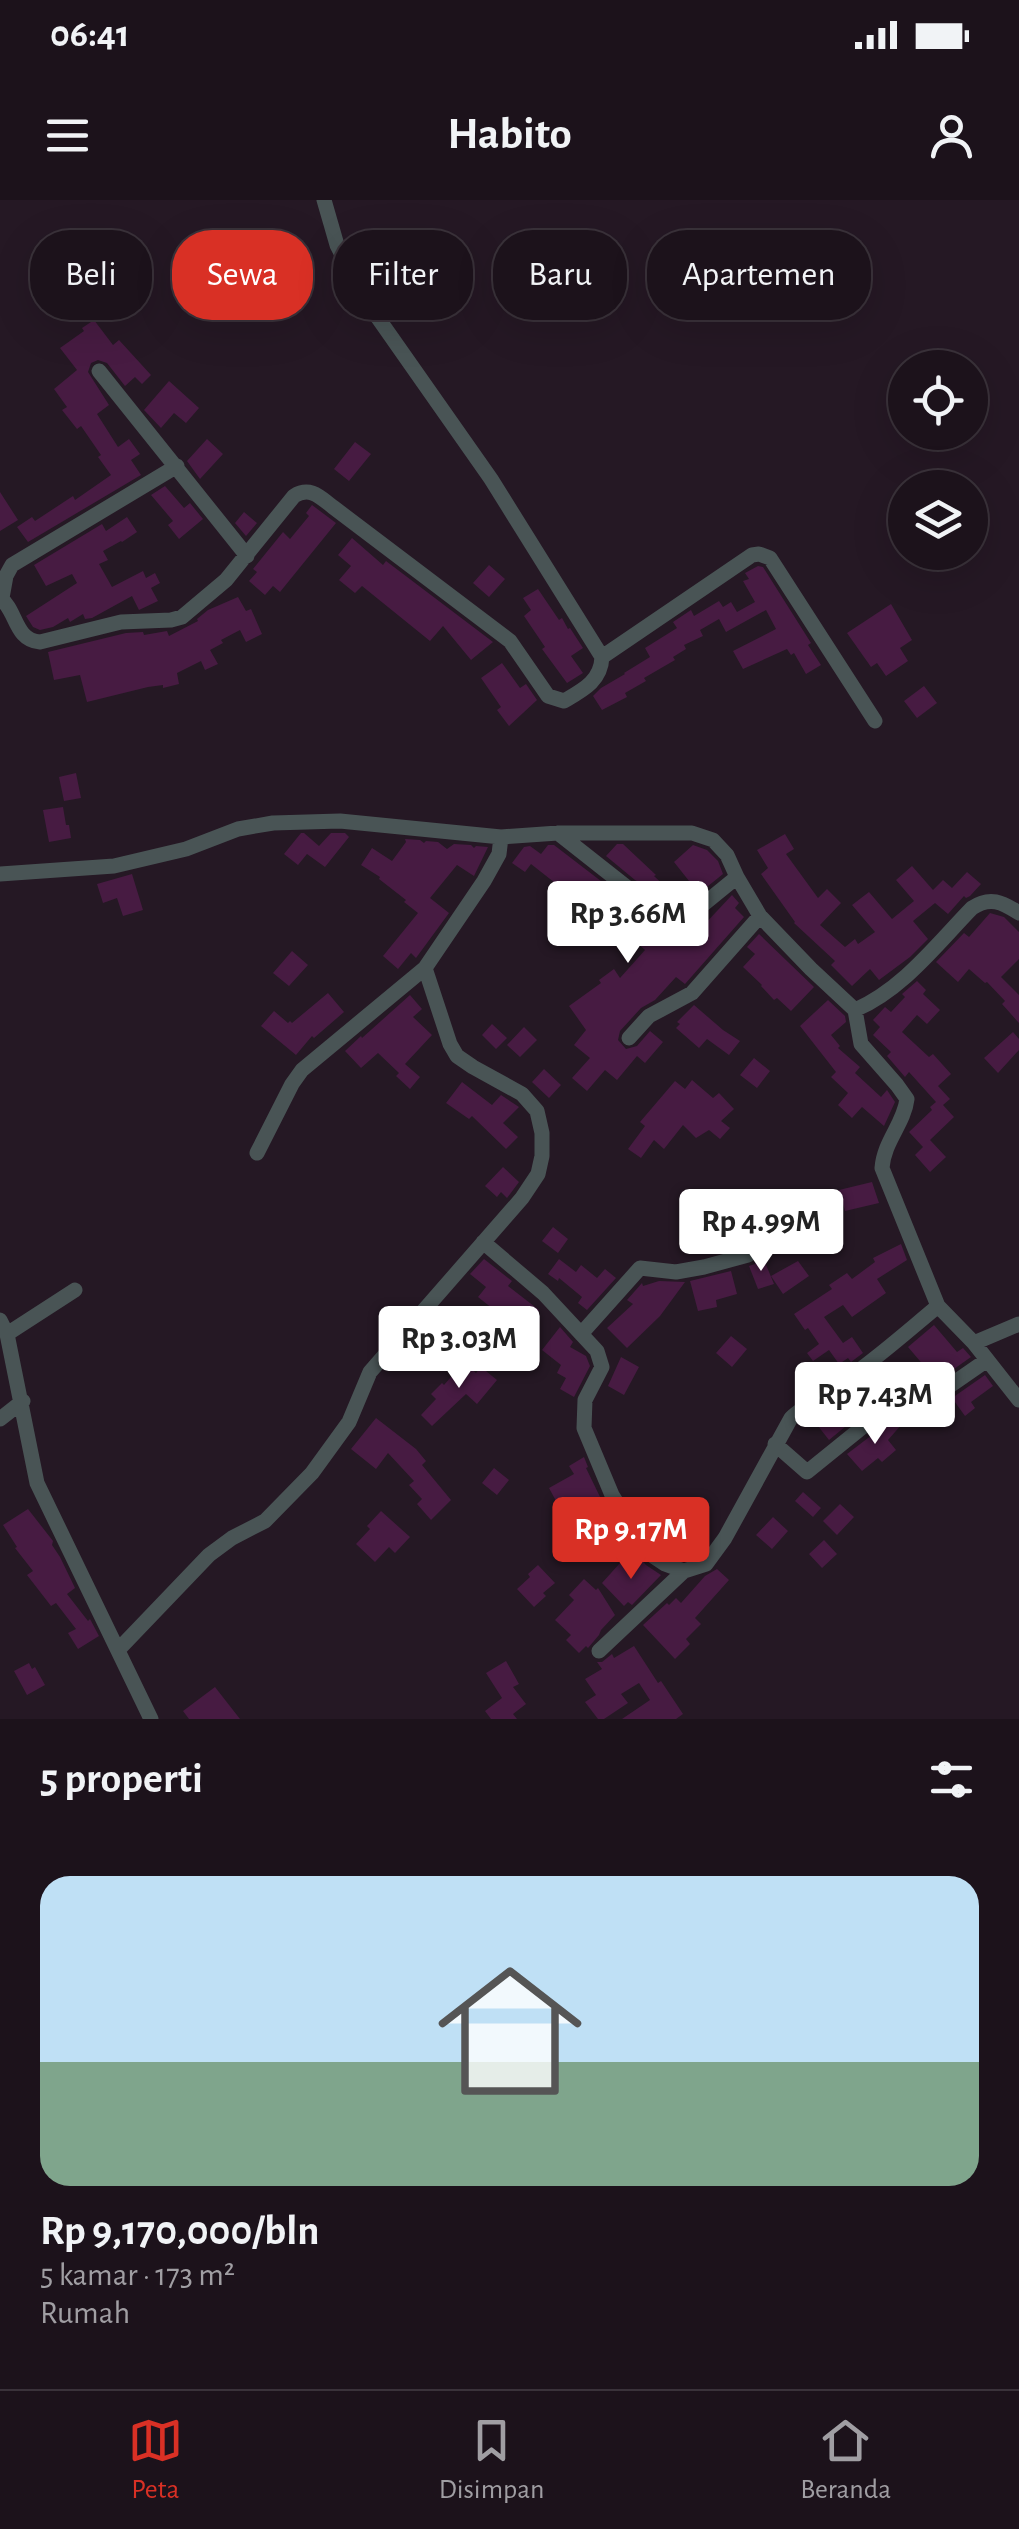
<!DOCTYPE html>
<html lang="id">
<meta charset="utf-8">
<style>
body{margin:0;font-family:"Alegreya Sans",sans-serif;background:#292028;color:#f1f3f6;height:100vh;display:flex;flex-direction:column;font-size:38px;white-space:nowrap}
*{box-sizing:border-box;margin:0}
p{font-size:32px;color:#a09ea3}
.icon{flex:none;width:55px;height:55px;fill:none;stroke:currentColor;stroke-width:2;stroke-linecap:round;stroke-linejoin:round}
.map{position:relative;height:1519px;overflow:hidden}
.drawer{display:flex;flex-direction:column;background:#1c121b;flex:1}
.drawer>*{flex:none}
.banner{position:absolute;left:30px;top:30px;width:960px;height:90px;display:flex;gap:20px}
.fabs{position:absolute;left:888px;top:150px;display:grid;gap:20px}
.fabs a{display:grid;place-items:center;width:100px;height:100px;border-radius:50%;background:#1c121b;box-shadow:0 10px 40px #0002,0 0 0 2px #3a323a;font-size:50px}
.price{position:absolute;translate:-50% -85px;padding:0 22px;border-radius:10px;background:#fff;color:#222;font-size:32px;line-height:65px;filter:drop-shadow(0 2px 5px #0008)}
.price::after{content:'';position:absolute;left:50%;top:60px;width:30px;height:22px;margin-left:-15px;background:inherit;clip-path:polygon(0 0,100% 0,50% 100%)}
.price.selected{background:#d93025;color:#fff}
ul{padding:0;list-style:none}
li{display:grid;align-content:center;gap:20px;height:530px;padding:0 40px}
li span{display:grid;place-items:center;height:310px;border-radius:30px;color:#555}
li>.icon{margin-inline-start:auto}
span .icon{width:180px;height:180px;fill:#fffc;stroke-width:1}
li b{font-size:42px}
h2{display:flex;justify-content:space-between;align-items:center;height:120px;padding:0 40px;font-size:42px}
.pill{padding:0 35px;border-radius:40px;background:#1c121b;box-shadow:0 10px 40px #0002,0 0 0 2px #3a323a;font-size:35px;line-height:90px}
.pill.selected{background:#d93025;color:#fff}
.status{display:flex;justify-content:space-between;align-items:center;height:70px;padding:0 50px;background:#1c121b;direction:ltr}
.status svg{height:28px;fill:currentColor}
header{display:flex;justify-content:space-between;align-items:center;height:130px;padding:0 40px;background:#1c121b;font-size:45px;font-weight:700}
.menu{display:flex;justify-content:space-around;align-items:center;height:140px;border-top:2px solid #3a323a;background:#1c121b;font-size:28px;color:#a09ea3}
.menu a{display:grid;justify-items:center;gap:5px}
.menu .selected{color:#d93025}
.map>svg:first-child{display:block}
.building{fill:#471b42}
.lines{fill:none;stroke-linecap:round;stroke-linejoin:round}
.street{stroke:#495455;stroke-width:15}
</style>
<div class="status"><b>06:41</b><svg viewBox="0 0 49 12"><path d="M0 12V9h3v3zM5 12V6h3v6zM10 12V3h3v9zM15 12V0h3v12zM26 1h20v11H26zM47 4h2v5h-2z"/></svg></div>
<header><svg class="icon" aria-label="menu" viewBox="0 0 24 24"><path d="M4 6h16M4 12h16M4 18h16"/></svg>Habito<svg class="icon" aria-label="person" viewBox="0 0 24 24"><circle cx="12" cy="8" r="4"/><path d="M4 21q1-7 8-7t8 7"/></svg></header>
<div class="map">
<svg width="1019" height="1519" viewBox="0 0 1019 1519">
<rect width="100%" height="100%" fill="#251824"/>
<path class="building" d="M94 120 113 145 119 140 151 175 142 184 135 177 125 186 107 163 98 160 91 163 88 172 109 205 97 214 118 247 129 239 140 254 131 260 141 275 28 342 17 327 32 317 35 321 73 296 75 300 111 275 98 257 101 255 81 226 77 229 62 210 67 207 54 189 77 170 60 148 84 131 82 128Z
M169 181 199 208 186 223 174 213 161 228 144 210Z
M207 239 223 254 200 279 187 261Z
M355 242 371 254 349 281 334 269Z
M165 286 184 308 190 303 203 319 179 339 168 325 173 321 151 295Z
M0 292 18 320 0 331Z
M312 305 336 323 280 392 273 386 265 395 249 381 257 372 253 369 283 332 290 339 309 316 306 313Z
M244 312 257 323 246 336 235 323Z
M127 317 137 332 122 342 121 341 103 351 108 360 99 364 112 387 143 371 146 378 155 373 160 383 151 388 158 401 139 410 132 396 92 418 85 419 83 414 70 422 68 418 53 427 40 430 33 427 26 416 77 383 72 374 46 386 34 365 102 324 106 331Z
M352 338 383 365 386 361 493 442 471 460 443 426 430 441 362 386 355 393 339 380 351 366 338 355Z
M489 365 505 379 489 397 473 383Z
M758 366 763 367 811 443 808 445 821 465 806 474 794 453 791 455 787 449 743 469 733 451 776 429 766 410 726 432 719 419 700 430 703 436 684 445 686 449 673 457 675 460 644 478 646 481 625 493 627 497 602 510 593 496 601 488 625 474 624 473 650 457 645 448 677 428 673 422 691 410 694 416 719 401 723 407 731 402 737 412 755 402 743 381 749 379 745 373Z
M538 389 559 420 562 418 568 429 570 428 583 448 571 456 583 473 567 483 542 449 545 447 524 416 531 410 523 398Z
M238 397 246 411 251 409 262 434 246 442 240 430 221 440 223 443 210 450 218 464 205 470 201 461 177 473 179 484 163 488V485L148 487 87 502 80 475 54 480 48 452 126 433 143 432 144 435 167 431 169 436 198 421 197 419 208 410Z
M891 404 912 440 900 448 908 461 886 476 877 463 871 467 847 433Z
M502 463 520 488 526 484 537 500 509 526 497 510 501 507 481 478Z
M924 486 937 503 917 518 904 501Z
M76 573 81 598 64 601 59 577Z
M63 607 66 625H69L71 638 49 642 43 610Z
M301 633H304L319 646 331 633H345L349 637 325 667 307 654 298 665 284 654Z
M785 634 794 649 786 654 818 698 827 689 841 703 820 725 845 747 855 739 858 744 875 732 852 705 869 692 892 719 914 701 896 680 912 666 933 690 943 680 952 688 967 672 981 684 970 696 966 698 964 696 948 714 935 703 913 721 928 739 910 757 879 780 870 769 852 786 831 765 835 761 794 723 795 722 761 674 768 668 757 650Z
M405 639 420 640 424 643 426 641 438 642 447 649 454 644 471 645 474 648 476 646 488 647 474 676 457 665 430 698 449 713 416 758 411 753 398 769 383 756 418 713 404 702 406 700 379 679 380 677 361 665 372 648 392 661 406 642Z
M617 644H623L656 675 654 676 668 689 662 695 635 680 606 656Z
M548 645H554L610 688 626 705 629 702 654 716 687 743 732 695 739 703 735 708 744 717 685 784 676 777 655 800 641 808 620 831 618 840 626 849 637 846 650 831 663 842 645 863 637 856 617 880 605 870 587 891 572 878 590 858 574 845 586 830 569 806 601 783 599 780 614 769 620 778 645 750 629 736 632 733 614 716 609 721 598 710 600 708 570 681 564 690 531 664 525 672 512 663 524 647 530 646 541 654Z
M693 645 707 650 718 661 723 674 692 699 685 692 693 686 674 662Z
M132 674 143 710 123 716 117 698 103 703 97 684Z
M990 713 1004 717 1019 732V759L1001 777 1019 795V823L1002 804 1005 801 987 782 985 783 969 769 958 782 936 762 964 733 969 737Z
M759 734 814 787 791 811 777 798 774 800 761 786 762 785 743 767 755 754 747 747Z
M292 751 308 765 289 786 273 773Z
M917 781 926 790 923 794 940 810 927 824 917 815 902 832 929 857 933 854 951 874 938 886 950 899 943 905 954 917 930 940 946 957 930 972 915 955 923 947 909 932 932 910 930 907 936 902 909 872 905 877 887 856 891 852 873 835 880 827 873 820 885 807 891 812 905 797 902 794Z
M328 793 344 812 314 838 312 836 296 855 261 826 274 811 288 823 290 821 292 823Z
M410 795 422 809 413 817 432 835 405 864 420 877 410 889 396 876 399 873 378 853 361 868 345 851 361 836 362 838Z
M828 800 845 816 846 822 831 835 840 846 838 848 860 867 855 873 881 897 887 890 895 902 884 926 862 907 852 918 838 905 848 893 831 877 836 872 800 826Z
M694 805 723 830 740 841 729 855 707 839 699 848 676 828 680 824 677 822Z
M492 824 507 838 496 849 482 835Z
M524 827 537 840 520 857 507 845Z
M1013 832 1019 839V850L998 873 984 858Z
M754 858 770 871 757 888 740 875Z
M544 869 561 885 549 898 532 882Z
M692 880 713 898 719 893 734 909 721 921 730 928 720 939 709 930 696 938 683 925 664 949 654 940 641 958 628 949 645 926 640 922 675 881 685 889Z
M462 882 492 905 501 895 519 907 503 923 518 937 506 949 472 916 469 919 446 903Z
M503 967 519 982 507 998 501 992 497 997 485 986Z
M872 982 879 1003 845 1011 839 990Z
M722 1000 727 1014 718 1017 724 1044 698 1052 688 1023 708 1017 705 1005Z
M749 1008 757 1035 739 1040 729 1015Z
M553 1027 568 1039 558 1053 542 1041Z
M901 1044 907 1060 877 1079 886 1093 852 1117 843 1105 824 1117 843 1143 852 1137 863 1153 851 1162 848 1158 839 1164 829 1150 813 1161 807 1153 819 1144 808 1128 805 1130 794 1114 832 1089 829 1085 847 1073 852 1079 875 1062 873 1058Z
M762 1055 774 1084 758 1089 749 1066 755 1064 759 1056Z
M484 1059 512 1081 508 1086 539 1110 522 1132 478 1097 486 1087 470 1074Z
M559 1059 576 1072 581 1065 597 1078 605 1069 616 1078 587 1110 578 1103 582 1097 559 1078 558 1081 548 1074Z
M798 1061 809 1076 783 1094 771 1076Z
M731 1071 737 1094 716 1100 717 1107 698 1111 690 1081Z
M659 1081 685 1082 660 1116 627 1148 607 1128 633 1104 627 1100 642 1083 643 1086Z
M934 1125 957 1152 963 1148 971 1157 930 1186 924 1179 931 1174 908 1147Z
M560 1127 573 1142 570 1147 586 1156 590 1166 574 1197 560 1189 566 1178 557 1173 561 1165 542 1150Z
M731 1136 747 1149 732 1167 716 1153Z
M621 1157 639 1167 624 1195 608 1186Z
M464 1162 476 1173 481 1167 497 1180 477 1204 466 1194 432 1226 421 1215 436 1199 431 1194 442 1183 444 1185Z
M985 1175 993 1186 971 1202 975 1208 965 1216 952 1198Z
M855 1193 868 1208 829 1240 818 1226Z
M376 1218 416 1249 426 1261 422 1265 451 1300 431 1320 417 1304 422 1299 409 1285 414 1281 388 1253 376 1269 351 1249Z
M889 1222 902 1224 888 1240 896 1250 882 1262 878 1258 862 1271 847 1254Z
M584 1257 588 1267 586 1268 602 1301 625 1337 615 1344 606 1335 592 1348 581 1332 579 1334 566 1310 562 1312 549 1288 574 1274 569 1266Z
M494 1268 509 1280 497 1295 482 1283Z
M803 1292 821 1308 813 1317 795 1301Z
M840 1304 854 1317 837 1335 823 1321Z
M28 1309 53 1341 52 1345 60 1357 75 1388 67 1394 88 1421 90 1419 99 1436 78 1449 68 1433 76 1429 56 1403 51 1406 27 1375 33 1371 15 1348 17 1347 3 1325Z
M381 1311 410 1337 395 1353 389 1347 375 1362 356 1344 370 1329 367 1326Z
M773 1317 788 1331 772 1349 756 1335Z
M824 1340 837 1354 822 1368 809 1354Z
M640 1358 646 1365 661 1375 632 1405 628 1402 624 1406 602 1383 620 1363 628 1370Z
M538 1365 555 1383 543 1393 546 1396 534 1407 517 1389 530 1377 528 1374Z
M717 1369 729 1380 695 1418 701 1424 686 1439 690 1444 675 1459 643 1425 667 1403 669 1405 676 1398 681 1403 705 1376Z
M584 1379 596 1390 598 1388 615 1415 601 1430 599 1435 588 1448 586 1446 579 1453 566 1440 571 1435 555 1420 574 1400 569 1395Z
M634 1446 658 1483 661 1481 683 1514 676 1519H622L650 1500 639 1483 621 1494 628 1503 604 1519H598L585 1502 596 1495 585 1479 602 1469 597 1462H602L612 1454 614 1458Z
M506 1461 519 1484 513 1487 526 1504 513 1514 517 1519H491L485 1511 502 1498 486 1473Z
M29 1463 32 1469 35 1467 45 1485 27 1495 14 1471Z
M215 1487 240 1519H189L183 1511Z"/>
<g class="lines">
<path class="street" d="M99 171 247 356
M0 398C17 410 14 440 40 442L121 422 171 420 182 417 226 380 294 296C310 286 320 297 333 307L510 441 548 496 564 501C583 490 601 481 602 457L491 279 364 98 337 45 324 0
M2 398 6 376 12 365 177 266
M602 457 752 355 759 354 770 358 875 521
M558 633 629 689 673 714 686 716 694 712 737 677
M0 674 114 666 186 649 238 629 273 623 340 621 501 637 558 633H692L713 640 727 655 737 677 760 716 811 769 855 810C903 789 936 745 972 708 990 696 1002 702 1019 713
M855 810 861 844 897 885 907 899C904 924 884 941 882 968L938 1106 974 1143 1019 1200
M629 838 649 816 692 793 760 716
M257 953 292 884 302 870 425 768 484 681 499 654 501 637
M483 1042 543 1093 597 1151 602 1167 585 1200 584 1228 612 1295 638 1337 653 1356 665 1364 684 1371
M0 1120 7 1134 37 1283 151 1519
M7 1134 75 1090
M581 1134 640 1068 676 1072 704 1067 748 1055
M974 1143 1019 1124
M0 1219 23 1201
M775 1244 807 1272 880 1213 888 1210 909 1214 987 1160
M119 1449 209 1355 232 1338 265 1321 312 1273 349 1222 370 1172 522 998 538 974 542 956V933L537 911 522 894 473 867 457 856 450 844 425 768
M599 1451 684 1371 706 1364 725 1338 791 1218C809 1202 831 1191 850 1177 881 1155 909 1130 938 1106"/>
</g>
</svg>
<div class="fabs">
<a><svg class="icon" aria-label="locate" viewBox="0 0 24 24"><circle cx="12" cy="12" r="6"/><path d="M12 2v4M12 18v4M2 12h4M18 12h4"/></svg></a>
<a><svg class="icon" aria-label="layers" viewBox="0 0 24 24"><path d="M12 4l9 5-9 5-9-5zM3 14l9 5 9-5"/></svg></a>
</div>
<b class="price" style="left:628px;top:766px">Rp 3.66M</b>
<b class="price" style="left:761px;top:1074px">Rp 4.99M</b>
<b class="price" style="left:459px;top:1191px">Rp 3.03M</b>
<b class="price" style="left:875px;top:1247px">Rp 7.43M</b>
<b class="price selected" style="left:631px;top:1382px">Rp 9.17M</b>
<div class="banner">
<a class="pill">Beli</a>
<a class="pill selected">Sewa</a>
<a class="pill">Filter</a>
<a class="pill">Baru</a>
<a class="pill">Apartemen</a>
</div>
</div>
<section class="drawer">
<h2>5 properti<svg class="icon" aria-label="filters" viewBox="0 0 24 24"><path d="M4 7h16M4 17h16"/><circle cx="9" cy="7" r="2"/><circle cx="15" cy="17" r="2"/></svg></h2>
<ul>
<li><span style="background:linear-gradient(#bfe0f5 60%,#7fa58c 0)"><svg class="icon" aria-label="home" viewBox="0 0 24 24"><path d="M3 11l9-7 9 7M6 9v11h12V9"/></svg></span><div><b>Rp 9,170,000/bln</b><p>5 kamar · 173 m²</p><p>Rumah</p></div></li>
</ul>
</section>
<nav class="menu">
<a class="selected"><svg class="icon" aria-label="map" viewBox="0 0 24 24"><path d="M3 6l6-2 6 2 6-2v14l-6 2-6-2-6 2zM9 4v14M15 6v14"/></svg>Peta</a>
<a><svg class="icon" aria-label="saved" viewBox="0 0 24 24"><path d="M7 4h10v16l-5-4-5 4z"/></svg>Disimpan</a>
<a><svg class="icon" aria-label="home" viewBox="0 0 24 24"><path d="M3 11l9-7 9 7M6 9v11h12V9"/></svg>Beranda</a>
</nav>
